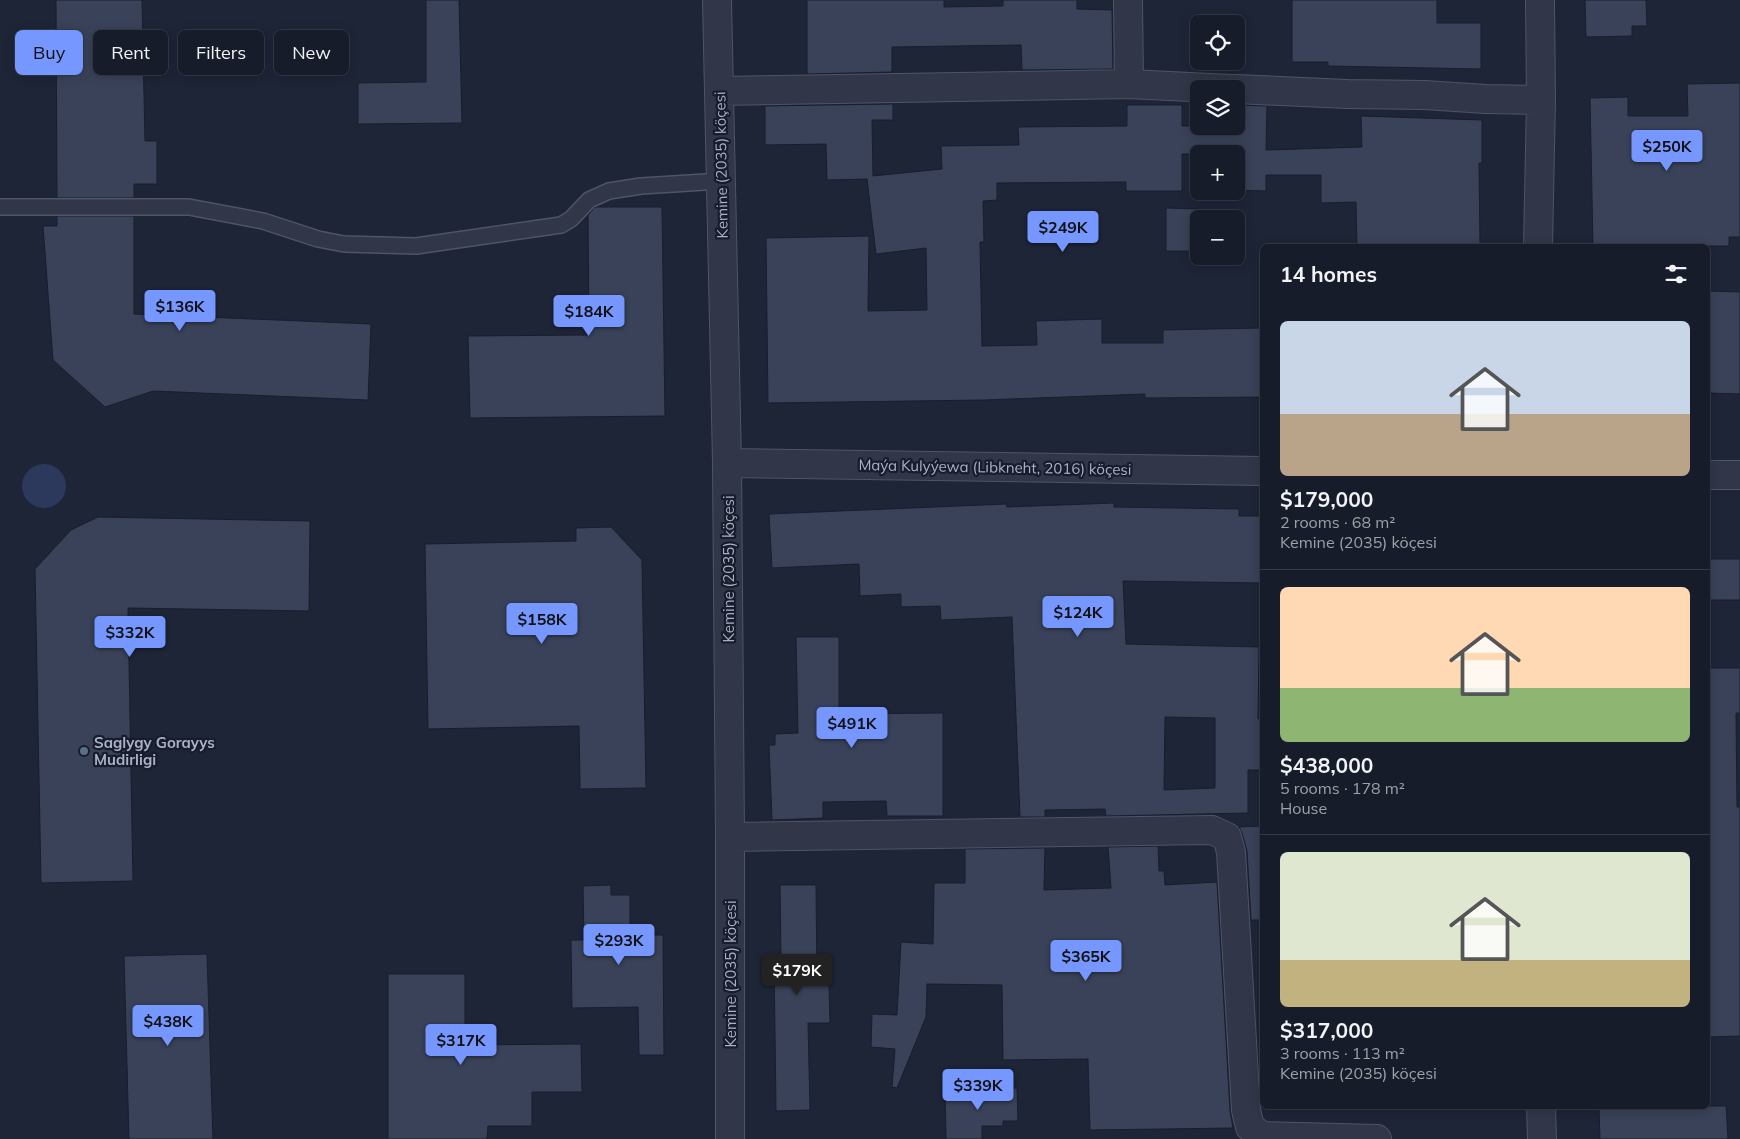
<!DOCTYPE html>
<meta charset="utf-8">
<style>
body{margin:0;font-family:Mulish,sans-serif;background:#232935;color:#f1f3f6;height:100vh;display:flex;flex-direction:column;font-size:19px;white-space:nowrap}
*{box-sizing:border-box;margin:0}
p{font-size:16px;color:#9ea1a8}
.icon{flex:none;width:28px;height:28px;fill:none;stroke:currentColor;stroke-width:2;stroke-linecap:round;stroke-linejoin:round}
.map{position:relative;flex:1;overflow:hidden}
.drawer{position:absolute;left:1260px;top:244px;width:450px;height:865px;display:flex;flex-direction:column;background:#161c29;border-radius:8px;box-shadow:0 2px 12px #0003,0 0 0 1px #353a46}
.drawer>*{flex:none}
.guide{position:absolute;left:15px;top:30px;width:475px;height:45px;display:flex;gap:10px}
.buttons{position:absolute;left:1190px;top:15px;display:grid;gap:10px}
.buttons a{display:grid;place-items:center;width:55px;height:55px;border-radius:8px;background:#161c29;box-shadow:0 2px 12px #0003,0 0 0 1px #353a46;font-size:25px}
.price{position:absolute;translate:-50% -42px;padding:0 11px;border-radius:5px;background:#7697ff;color:#111;font-size:16px;line-height:32px;filter:drop-shadow(0 1px 2px #0008)}
.price::after{content:'';position:absolute;left:50%;top:30px;width:15px;height:11px;margin-left:-8px;background:inherit;clip-path:polygon(0 0,100% 0,50% 100%)}
.price.active{background:#222;color:#fff}
ul{padding:0;list-style:none}
li{display:grid;align-content:center;gap:10px;height:265px;padding:0 20px}
li+li{border-top:1px solid #353a46}
li span{display:grid;place-items:center;height:155px;border-radius:8px;color:#555}
li>.icon{margin-inline-start:auto}
span .icon{width:90px;height:90px;fill:#fffc;stroke-width:1}
li b{font-size:21px}
h2{display:flex;justify-content:space-between;align-items:center;height:60px;padding:0 20px;font-size:21px}
.tag{padding:0 18px;border-radius:8px;background:#161c29;box-shadow:0 2px 12px #0003,0 0 0 1px #353a46;font-size:18px;line-height:45px}
.tag.active{background:#7697ff;color:#111}
.map>svg:first-child{display:block}
.water{fill:#2c395c}
.building{fill:#394258;stroke:#191e2e;fill-rule:evenodd}
.lines{fill:none;stroke-linecap:round;stroke-linejoin:round}
.service-casing{stroke:#4f5466;stroke-width:18}
.minor-casing{stroke:#4f5466;stroke-width:30}
.service{stroke:#313748;stroke-width:15}
.minor{stroke:#313748;stroke-width:28}
.service-dot{fill:#5c6f8a;stroke:#171d2c;stroke-width:2}
.labels{text-anchor:middle;dominant-baseline:central;stroke-width:4.5;stroke-linejoin:round;paint-order:stroke}
.street-label{font-size:15px;fill:#abb1c5;stroke:#171d2c}
.poi-label{font-size:15px;font-weight:bold;fill:#abb1c5;stroke:#171d2c;text-anchor:start}
</style>
<div class="map">
<svg width="1740" height="1139" viewBox="0 0 1740 1139">
<rect width="100%" height="100%" fill="#1e2537"/>
<path class="water" d="M22 486a22 22 0 1 1 44 0a22 22 0 1 1-44 0Z"/>
<path class="building" d="M56 0H142L145 141H157V184H134V198H57Z
M426 0H459L462 123 358 124V83L426 82Z
M807 0H944V7L1003 6V0H1077V9L1112 10 1113 69 1022 70 1021 45 892 47V72L807 74Z
M1292 0H1437V23H1481V69L1328 66V62H1292Z
M1585 0H1646L1647 26H1632V36L1586 37Z
M1740 83V237H1729V246H1593L1590 98 1628 97V116H1688L1687 84Z
M893 104V120H872L873 176 942 169 941 146 1019 145 1018 127 1127 126V105H1182V126H1236V105L1267 106 1266 150 1362 147 1361 116 1482 120V163H1479L1480 246H1357L1356 202 1321 203V175H1266V191L1236 190V154H1182V191H1126V182L997 183V200L983 201 984 242H980L982 346 1037 345 1036 321 1102 319V343H1163V330L1262 328V397L1145 398V394L984 400 768 403 766 238 869 236 868 311 927 310 926 248 876 254 867 179 827 180 826 144 765 145V106Z
M595 207H662L665 416 470 418 468 336 589 335 588 215Z
M1166 208 1199 209V251H1166Z
M57 216H134V314L371 324 368 400 153 391 105 407 53 360 43 226H57Z
M1708 291 1740 292V394L1708 393Z
M1114 503V507L1239 509V516H1262V583L1123 581 1126 644 1259 647 1258 719H1262V770H1248V813L1106 816 1105 809 1045 810V817H1020L1012 617 941 620 940 606 901 607V594L860 596 859 564 772 568 769 514 1006 504 1007 507ZM1165 717 1215 718V788L1164 790Z
M98 517 310 521 309 611 128 608 133 881 41 883 35 569 71 530Z
M611 527 642 560 646 788 580 789 579 726 428 729 425 544 576 541V528Z
M1708 559H1740V600H1708Z
M796 637H839V714L943 713V816H887L886 801 823 802V818L772 820 769 745H775V734L798 733Z
M1708 668H1740V713H1736L1737 807H1740V1036L1708 1037Z
M1262 826V920H1251L1247 851 1242 833 1239 827Z
M1158 846 1159 871H1164L1165 885 1217 882 1230 1111 1233 1128 1090 1130 1088 1059 1003 1060 1002 985 927 984 926 1017 897 1088 892 1087 895 1049 871 1047 872 1014 897 1015 901 942 933 944 934 883H965V849L1045 848 1044 890 1111 888 1108 847Z
M611 885V895H630V940L638 939V935H663L664 1055H639L638 1007 572 1008 571 940H584L583 886Z
M780 885H816L817 984H829L830 1023H808L810 1110 776 1111 774 958H781Z
M207 954 213 1139H129L124 956Z
M388 974H465V1045L581 1044 582 1092H532V1126H488L487 1139H388Z
M1017 1088 1018 1121H1003V1126H982V1139H946L945 1089Z
M1652 1106H1726L1728 1139H1600L1599 1109 1652 1108Z"/>
<g class="lines">
<g class="service-casing">
<path id="service" d="M0 207H189L263 221 318 239 344 244 416 246 561 225 571 219 589 200 609 191 641 186 721 181"/>
</g>
<g class="minor-casing">
<path id="minor" d="M717 0 727 463 730 837V1139
M1128 0 1129 84
M1236 89 1347 94 1424 95 1486 99 1541 100
M719 91 1129 84 1231 89
M1538 246 1541 100 1540 0
M727 463 1262 471
M1708 475H1740
M730 837 1212 830 1227 837 1231 852 1246 1110 1250 1127 1262 1136 1377 1139
M1541 1106 1542 1139"/>
</g>
<use href="#service" class="service"/>
<use href="#minor" class="minor"/>
</g>
<circle class="service-dot" cx="84" cy="751" r="5"/>
<g class="labels">
<g class="street-label">
<text transform="translate(721 165) rotate(-91)">Kemine (2035) köçesi</text>
<text transform="translate(995 467) rotate(1)">Maýa Kulyýewa (Libkneht, 2016) köçesi</text>
<text transform="translate(728 569) rotate(-90)">Kemine (2035) köçesi</text>
<text transform="translate(730 974) rotate(-90)">Kemine (2035) köçesi</text>
</g>
<g class="poi-label">
<text x="94" y="742">Saglygy Gorayys<tspan x="94" dy="17">Mudirligi</tspan></text>
</g>
</g>
</svg>
<div class="buttons">
<a><svg class="icon" aria-label="locate" viewBox="0 0 24 24"><circle cx="12" cy="12" r="6"/><path d="M12 2v4M12 18v4M2 12h4M18 12h4"/></svg></a>
<a><svg class="icon" aria-label="layers" viewBox="0 0 24 24"><path d="M12 4l9 5-9 5-9-5zM3 14l9 5 9-5"/></svg></a>
<a>+</a>
<a>−</a>
</div>
<b class="price" style="left:1667px;top:172px">$250K</b>
<b class="price" style="left:1063px;top:253px">$249K</b>
<b class="price" style="left:180px;top:332px">$136K</b>
<b class="price" style="left:589px;top:337px">$184K</b>
<b class="price" style="left:1078px;top:638px">$124K</b>
<b class="price" style="left:542px;top:645px">$158K</b>
<b class="price" style="left:130px;top:658px">$332K</b>
<b class="price" style="left:852px;top:749px">$491K</b>
<b class="price" style="left:619px;top:966px">$293K</b>
<b class="price" style="left:1086px;top:982px">$365K</b>
<b class="price active" style="left:797px;top:996px">$179K</b>
<b class="price" style="left:168px;top:1047px">$438K</b>
<b class="price" style="left:461px;top:1066px">$317K</b>
<b class="price" style="left:978px;top:1111px">$339K</b>
<div class="guide">
<a class="tag active">Buy</a>
<a class="tag">Rent</a>
<a class="tag">Filters</a>
<a class="tag">New</a>
</div>
<section class="drawer">
<h2>14 homes<svg class="icon" aria-label="filters" viewBox="0 0 24 24"><path d="M4 7h16M4 17h16"/><circle cx="9" cy="7" r="2"/><circle cx="15" cy="17" r="2"/></svg></h2>
<ul>
<li><span style="background:linear-gradient(#c9d6e8 60%,#b9a48a 0)"><svg class="icon" aria-label="home" viewBox="0 0 24 24"><path d="M3 11l9-7 9 7M6 9v11h12V9"/></svg></span><div><b>$179,000</b><p>2 rooms · 68 m²</p><p>Kemine (2035) köçesi</p></div></li>
<li><span style="background:linear-gradient(#ffd9b3 65%,#8fb573 0)"><svg class="icon" aria-label="home" viewBox="0 0 24 24"><path d="M3 11l9-7 9 7M6 9v11h12V9"/></svg></span><div><b>$438,000</b><p>5 rooms · 178 m²</p><p>House</p></div></li>
<li><span style="background:linear-gradient(#dfe7d0 70%,#c2b280 0)"><svg class="icon" aria-label="home" viewBox="0 0 24 24"><path d="M3 11l9-7 9 7M6 9v11h12V9"/></svg></span><div><b>$317,000</b><p>3 rooms · 113 m²</p><p>Kemine (2035) köçesi</p></div></li>
</ul>
</section>
</div>
